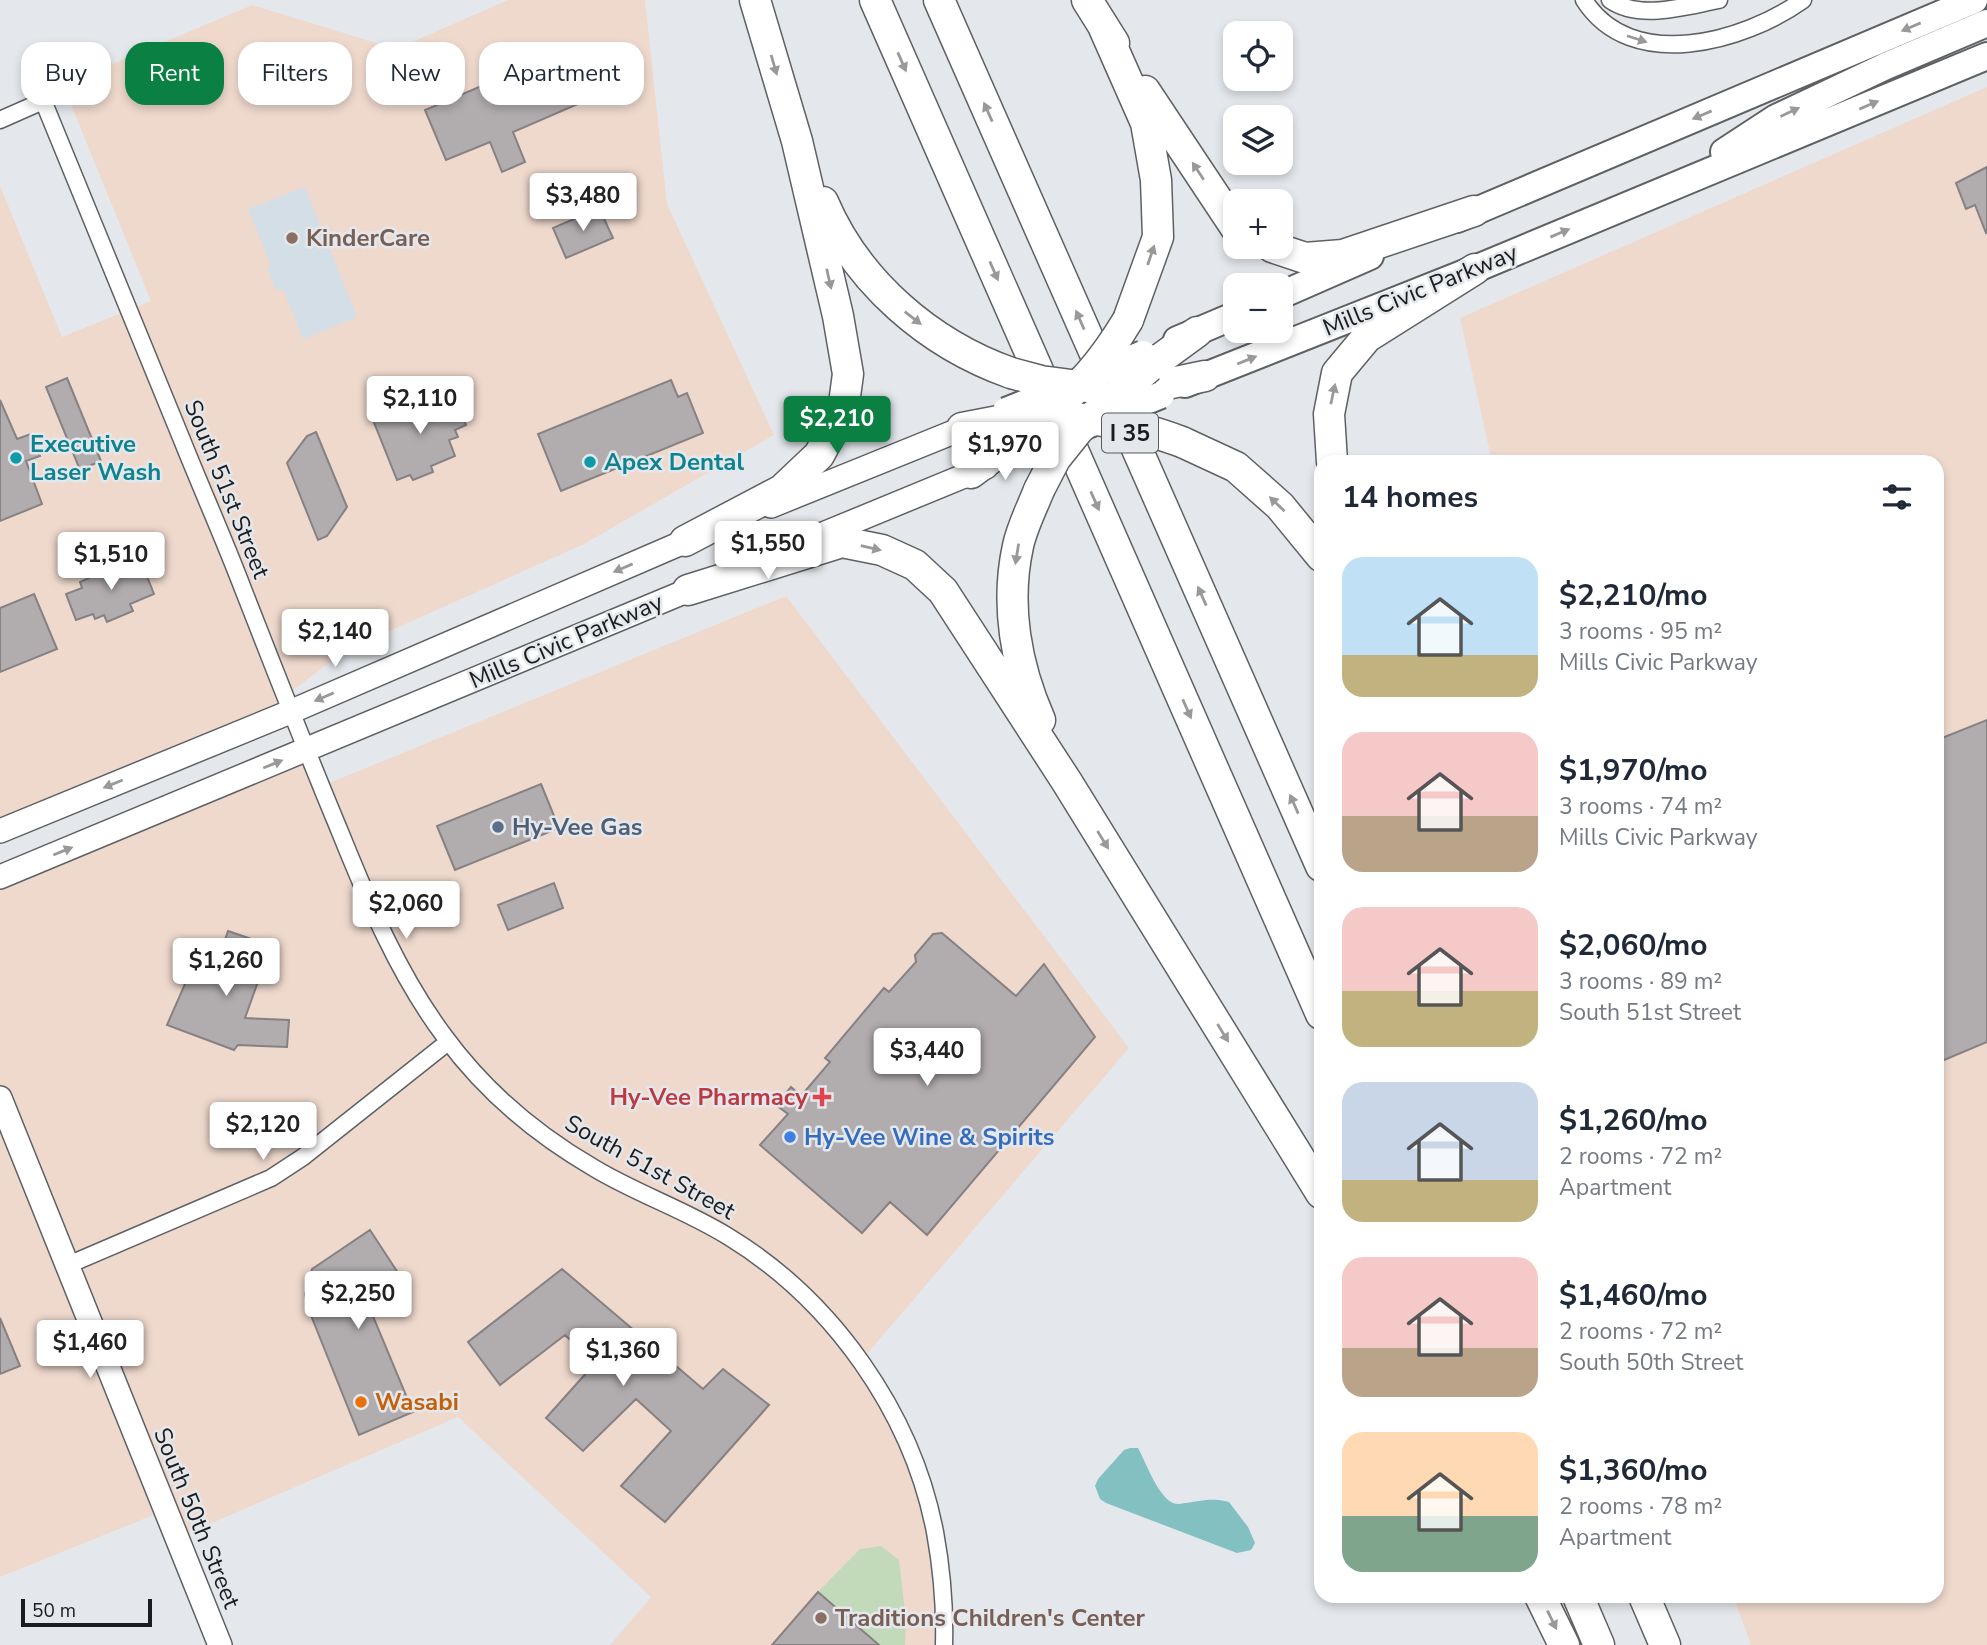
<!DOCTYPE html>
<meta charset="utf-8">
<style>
body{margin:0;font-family:"Nunito Sans",sans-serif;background:#f2f2f3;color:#1f2937;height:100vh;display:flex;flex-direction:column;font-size:26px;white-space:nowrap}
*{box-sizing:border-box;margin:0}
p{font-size:23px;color:#747a83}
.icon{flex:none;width:38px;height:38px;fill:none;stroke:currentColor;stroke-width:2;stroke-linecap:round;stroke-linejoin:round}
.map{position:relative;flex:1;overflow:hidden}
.details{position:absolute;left:1314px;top:455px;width:630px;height:1148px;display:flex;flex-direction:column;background:#fff;border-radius:21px;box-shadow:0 4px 10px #0003}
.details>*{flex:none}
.hud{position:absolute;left:21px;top:42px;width:665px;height:63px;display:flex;gap:14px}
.tools{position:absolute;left:1223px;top:21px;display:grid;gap:14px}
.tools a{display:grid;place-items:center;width:70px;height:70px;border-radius:14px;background:#fff;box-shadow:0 4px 10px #0003;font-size:35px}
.scale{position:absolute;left:21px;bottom:18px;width:131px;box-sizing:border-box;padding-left:7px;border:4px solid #1a1c1d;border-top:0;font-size:19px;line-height:24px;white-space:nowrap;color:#1a1c1d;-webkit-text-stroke:5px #e4e8ec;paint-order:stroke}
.price{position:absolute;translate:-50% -60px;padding:0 16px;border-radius:7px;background:#fff;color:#222;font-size:23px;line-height:46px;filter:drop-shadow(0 2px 4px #0008)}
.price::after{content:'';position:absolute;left:50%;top:42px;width:21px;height:16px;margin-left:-10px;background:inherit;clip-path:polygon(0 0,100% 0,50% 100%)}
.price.selected{background:#0b8043;color:#fff}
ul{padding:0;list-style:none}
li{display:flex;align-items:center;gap:21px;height:175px;padding:0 28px}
li span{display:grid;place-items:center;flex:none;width:196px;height:140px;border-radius:21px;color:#555}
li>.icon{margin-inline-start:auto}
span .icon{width:84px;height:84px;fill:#fffc;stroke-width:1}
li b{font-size:30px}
h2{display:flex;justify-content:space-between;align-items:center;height:84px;padding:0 28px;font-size:30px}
.tag{padding:0 24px;border-radius:21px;background:#fff;box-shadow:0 4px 10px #0003;font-size:24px;line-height:63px}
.tag.selected{background:#0b8043;color:#fff}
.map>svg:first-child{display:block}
.commercial{fill:#efd9cd}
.built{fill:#d4dee7}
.green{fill:#c3daba}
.water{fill:#82c0c1}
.building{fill:#b1acae;stroke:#868183;stroke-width:2}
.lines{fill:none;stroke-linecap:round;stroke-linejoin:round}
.street-casing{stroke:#5e6164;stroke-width:19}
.secondary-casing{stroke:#5e6164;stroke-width:26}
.primary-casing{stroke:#5e6164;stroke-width:30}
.highway-casing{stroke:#5e6164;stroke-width:33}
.street{stroke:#fff;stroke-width:16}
.secondary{stroke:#fff;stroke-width:23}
.primary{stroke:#fff;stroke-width:26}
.highway{stroke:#fff;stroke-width:30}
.primary-bridge-casing{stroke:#5e6164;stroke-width:30;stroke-linecap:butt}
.highway-bridge-casing{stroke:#5e6164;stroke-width:33;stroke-linecap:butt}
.primary-bridge{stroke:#fff;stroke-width:26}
.highway-bridge{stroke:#fff;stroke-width:30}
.oneway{fill:#989999}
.education-dot{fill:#8d6e63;stroke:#e4e8ec;stroke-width:2.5}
.culture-dot{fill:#0f9aa8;stroke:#e4e8ec;stroke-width:2.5}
.service-dot{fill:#5c6f8a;stroke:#e4e8ec;stroke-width:2.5}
.health-dot{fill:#e0444e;stroke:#e4e8ec;stroke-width:2.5}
.shop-dot{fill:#3f7fe0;stroke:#e4e8ec;stroke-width:2.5}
.food-dot{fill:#e8710a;stroke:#e4e8ec;stroke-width:2.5}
.labels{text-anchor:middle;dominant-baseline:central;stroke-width:5;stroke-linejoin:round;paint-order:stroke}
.shield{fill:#e4e8ec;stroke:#57595b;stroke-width:2}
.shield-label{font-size:23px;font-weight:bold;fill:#1a1c1d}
.education-label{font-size:24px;font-weight:bold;fill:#785e54;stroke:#e4e8ec;text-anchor:start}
.street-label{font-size:24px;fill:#1a1c1d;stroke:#e4e8ec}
.culture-label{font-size:24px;font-weight:bold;fill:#0d838f;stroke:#e4e8ec;text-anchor:start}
.service-label{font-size:24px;font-weight:bold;fill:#4e5e75;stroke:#e4e8ec;text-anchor:start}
.health-label{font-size:24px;font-weight:bold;fill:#be3a42;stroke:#e4e8ec;text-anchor:end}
.shop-label{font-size:24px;font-weight:bold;fill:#366cbe;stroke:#e4e8ec;text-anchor:start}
.food-label{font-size:24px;font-weight:bold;fill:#c56008;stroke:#e4e8ec;text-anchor:start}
</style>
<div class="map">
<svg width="1987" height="1645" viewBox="0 0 1987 1645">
<rect width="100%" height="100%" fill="#e4e8ec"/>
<path class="commercial" d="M508 0H645L667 204 774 435 584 544 345 651 284 697 290 712 0 831V186L62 337 151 301 63 85 252 5 396 49Z
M1987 87V1645H1751L1733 1596H1937V462H1492L1460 318Z
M786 596 1129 1048 861 1361 924 1491 944 1645H610L651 1597 458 1417 177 1538 166 1510 0 1577V877L306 751 322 786Z"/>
<path class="built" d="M305 187 357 317 303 339 283 289 276 291 267 268 271 266 248 209Z"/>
<path class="green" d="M881 1546 899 1560 906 1620 905 1645H879L818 1592 860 1549Z"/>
<path class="water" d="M1130 1448H1138C1146 1462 1161 1506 1179 1504 1198 1502 1210 1497 1229 1502L1248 1527 1255 1543 1251 1550 1237 1553 1106 1503 1100 1499 1095 1486 1098 1479 1124 1450Z"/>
<path class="building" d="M580 44 601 94 513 132 525 162 502 172 490 142 446 160 425 110Z
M1987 167V232L1986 233 1975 205 1966 209 1956 183Z
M599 208 613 238 566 258 553 228Z
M67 378 101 461 80 470 46 387Z
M671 380 678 397 687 393 703 433 561 491 538 434Z
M440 393 445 405 456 401 466 425 455 430 458 437 449 440 455 456 431 466 433 472 413 480 410 475 397 480 373 420Z
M0 400 17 439 31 434 40 456 26 461 42 504 0 521Z
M316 432 347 507 327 536 318 540 287 463 307 436Z
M140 559 154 594 130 604 133 611 107 622 104 615 95 619 93 614 76 620 66 594 82 588 80 582 89 578 88 575 116 564 117 568Z
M34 594 57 649 0 672V608Z
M1987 720V1042L1937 1063V740Z
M541 784 559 828 455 870 437 826Z
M554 883 563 908 508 930 498 905Z
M228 931 260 942 254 959 265 962 245 1018 289 1020 287 1047 238 1045 234 1050 167 1025 203 943 222 949Z
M942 933 1016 996 1044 964 1095 1037 927 1235 890 1202 862 1233 760 1145 788 1114 776 1105 791 1087 801 1096 830 1062 825 1058 884 988 889 992 916 962 915 955 933 934Z
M370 1230 402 1279 367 1302 413 1412 359 1435 308 1308 305 1294 312 1269Z
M562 1269 703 1389 723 1369 769 1405 665 1522 621 1486 671 1431 636 1399 583 1451 546 1418 589 1370 590 1358 565 1335 500 1385 468 1342Z
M0 1318 20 1366 0 1374Z
M818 1592 879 1645H772Z"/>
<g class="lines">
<g class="street-casing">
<path id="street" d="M1584 0C1631 74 1744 42 1803 0
M1610 0C1640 21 1686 6 1719 0
M31 71C82 194 132 317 182 440 202 490 224 539 243 589 274 668 305 748 338 827 368 901 397 973 445 1037 484 1090 537 1135 594 1168 637 1194 686 1210 729 1237 832 1300 912 1412 935 1532 942 1570 945 1607 944 1645
M0 120 43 101
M68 1265 271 1178 303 1157 448 1042"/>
</g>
<g class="secondary-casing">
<path id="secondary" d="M771 506 976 423
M811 539 986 467
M0 831 290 712 700 535
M0 877 701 585
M0 1098 220 1645"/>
</g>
<g class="primary-casing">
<path id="primary" d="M1724 152 1776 118 1886 66 1987 23
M1457 219 1974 0
M1281 295 1370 256
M1177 340 1236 315
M1185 384 1475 269 1987 56"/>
</g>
<g class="highway-casing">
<path id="highway" d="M875 0 1321 1014
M939 0 1321 866
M1087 0 1114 43
M1104 28 1146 123 1156 180 1158 237 1128 320
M1145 91 1236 228
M823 202C857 282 929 344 1011 373
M1272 247 1305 258 1343 255 1474 211
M1149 367 1197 332
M1157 386 1205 376
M962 428 1009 419
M1182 442 1236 467 1280 506 1321 556
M1332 462 1329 414 1337 373 1367 337 1475 269
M971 473 1018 438
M1039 490C1032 508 1022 527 1018 546 1005 605 1016 666 1040 720
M685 541 782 490 819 455 843 411 848 374 838 316 797 141 755 0
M688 590 842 542 882 550 915 565 943 591 1067 782 1321 1193
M1540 1596 1564 1645
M1578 1596 1599 1645
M1644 1596 1665 1645"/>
</g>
<use href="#street" class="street"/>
<use href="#secondary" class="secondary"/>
<use href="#primary" class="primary"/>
<use href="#highway" class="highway"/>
<g class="primary-bridge-casing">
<path id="primary-bridge" d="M1089 377 1143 354
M1006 411 1068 386
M1023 451 1161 395"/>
</g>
<g class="highway-bridge-casing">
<path id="highway-bridge" d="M1011 373 1041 381 1094 388
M1009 419C1077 415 1117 418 1182 442
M1040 420C1080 388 1102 363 1128 320
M1039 490 1055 459 1079 429 1149 367"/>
</g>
<use href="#primary-bridge" class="primary-bridge"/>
<use href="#highway-bridge" class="highway-bridge"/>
</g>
<defs><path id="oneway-solid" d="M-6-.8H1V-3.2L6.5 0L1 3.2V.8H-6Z" transform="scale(1.75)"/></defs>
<g class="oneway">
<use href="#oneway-solid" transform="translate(1911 27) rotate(157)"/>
<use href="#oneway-solid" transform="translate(1637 39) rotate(18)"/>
<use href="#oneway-solid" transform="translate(902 62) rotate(66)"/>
<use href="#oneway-solid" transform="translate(774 65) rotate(74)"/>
<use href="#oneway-solid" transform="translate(1869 105) rotate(-23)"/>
<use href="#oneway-solid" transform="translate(988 112) rotate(-114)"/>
<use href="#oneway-solid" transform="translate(1790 112) rotate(-25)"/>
<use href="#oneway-solid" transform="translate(1702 115) rotate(157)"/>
<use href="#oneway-solid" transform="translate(1198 171) rotate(-123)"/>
<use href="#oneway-solid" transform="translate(1560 233) rotate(-23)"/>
<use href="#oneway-solid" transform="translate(1151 255) rotate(-71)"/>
<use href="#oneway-solid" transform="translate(994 271) rotate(66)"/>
<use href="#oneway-solid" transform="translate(829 279) rotate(77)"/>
<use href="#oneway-solid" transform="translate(913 318) rotate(38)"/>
<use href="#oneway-solid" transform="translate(1080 320) rotate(-114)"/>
<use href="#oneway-solid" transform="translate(1247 360) rotate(-22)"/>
<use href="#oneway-solid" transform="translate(1333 394) rotate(-78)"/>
<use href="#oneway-solid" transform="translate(1095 501) rotate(66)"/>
<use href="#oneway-solid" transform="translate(1277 504) rotate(-136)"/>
<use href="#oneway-solid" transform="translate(871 548) rotate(13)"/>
<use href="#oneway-solid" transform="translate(1017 554) rotate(99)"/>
<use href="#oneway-solid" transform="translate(623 568) rotate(157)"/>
<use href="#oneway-solid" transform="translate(1202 596) rotate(-114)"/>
<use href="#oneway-solid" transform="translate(324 697) rotate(157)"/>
<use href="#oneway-solid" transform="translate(1187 709) rotate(66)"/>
<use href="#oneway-solid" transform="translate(273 764) rotate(-22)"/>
<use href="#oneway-solid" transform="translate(113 784) rotate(158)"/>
<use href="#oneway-solid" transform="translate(1294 804) rotate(-114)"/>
<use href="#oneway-solid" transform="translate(1103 840) rotate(58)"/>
<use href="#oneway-solid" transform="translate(63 851) rotate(-22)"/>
<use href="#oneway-solid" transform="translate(1223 1033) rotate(58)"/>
<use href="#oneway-solid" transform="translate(1552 1620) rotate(64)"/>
</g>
<g class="education-dot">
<circle cx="292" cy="238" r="7"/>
<circle cx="821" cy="1618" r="7"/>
</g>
<g class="culture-dot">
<circle cx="16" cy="458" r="7"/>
<circle cx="590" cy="462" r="7"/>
</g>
<circle class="service-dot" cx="498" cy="827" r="7"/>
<path class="health-dot" d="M818.5 1086.5h7v7h7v7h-7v7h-7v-7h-7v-7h7z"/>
<circle class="shop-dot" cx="790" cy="1137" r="7"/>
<circle class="food-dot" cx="361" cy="1402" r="7"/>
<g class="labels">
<rect class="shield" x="1102" y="413.5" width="56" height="39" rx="5"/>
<g class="shield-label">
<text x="1130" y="433">I 35</text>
</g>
<g class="education-label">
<text x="306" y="238">KinderCare</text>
<text x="835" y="1618">Traditions Children's Center</text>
</g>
<g class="street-label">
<text transform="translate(1420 290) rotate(-22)">Mills Civic Parkway</text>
<text transform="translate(227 489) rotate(68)">South 51st Street</text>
<text transform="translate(566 641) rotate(-23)">Mills Civic Parkway</text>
<text transform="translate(650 1167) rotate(29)">South 51st Street</text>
<text transform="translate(197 1518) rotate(68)">South 50th Street</text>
</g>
<g class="culture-label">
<text x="30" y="444">Executive<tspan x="30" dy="28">Laser Wash</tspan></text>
<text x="604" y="462">Apex Dental</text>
</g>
<g class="service-label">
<text x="512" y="827">Hy-Vee Gas</text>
</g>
<g class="health-label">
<text x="808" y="1097">Hy-Vee Pharmacy</text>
</g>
<g class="shop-label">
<text x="804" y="1137">Hy-Vee Wine &amp; Spirits</text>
</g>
<g class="food-label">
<text x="375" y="1402">Wasabi</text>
</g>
</g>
</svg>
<div class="tools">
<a><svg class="icon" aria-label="locate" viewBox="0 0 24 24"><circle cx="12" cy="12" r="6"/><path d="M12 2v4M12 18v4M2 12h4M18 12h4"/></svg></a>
<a><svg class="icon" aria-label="layers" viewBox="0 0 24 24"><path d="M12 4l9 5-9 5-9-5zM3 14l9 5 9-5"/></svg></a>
<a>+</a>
<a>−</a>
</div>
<div class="scale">50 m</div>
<b class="price" style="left:583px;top:233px">$3,480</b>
<b class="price" style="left:420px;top:436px">$2,110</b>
<b class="price selected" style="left:837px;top:456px">$2,210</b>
<b class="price" style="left:1005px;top:482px">$1,970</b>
<b class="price" style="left:768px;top:581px">$1,550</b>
<b class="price" style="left:111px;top:592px">$1,510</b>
<b class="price" style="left:335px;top:669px">$2,140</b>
<b class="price" style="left:406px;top:941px">$2,060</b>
<b class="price" style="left:226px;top:998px">$1,260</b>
<b class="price" style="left:927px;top:1088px">$3,440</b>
<b class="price" style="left:263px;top:1162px">$2,120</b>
<b class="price" style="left:358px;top:1331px">$2,250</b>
<b class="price" style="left:90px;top:1380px">$1,460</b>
<b class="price" style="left:623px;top:1388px">$1,360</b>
<div class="hud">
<a class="tag">Buy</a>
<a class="tag selected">Rent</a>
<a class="tag">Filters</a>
<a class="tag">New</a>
<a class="tag">Apartment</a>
</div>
<section class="details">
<h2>14 homes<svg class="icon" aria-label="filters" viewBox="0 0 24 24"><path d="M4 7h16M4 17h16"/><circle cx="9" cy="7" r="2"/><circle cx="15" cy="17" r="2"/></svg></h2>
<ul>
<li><span style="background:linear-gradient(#bfe0f5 70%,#c2b280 0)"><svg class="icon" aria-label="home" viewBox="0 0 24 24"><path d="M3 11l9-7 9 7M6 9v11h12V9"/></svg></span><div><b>$2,210/mo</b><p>3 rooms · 95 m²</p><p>Mills Civic Parkway</p></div></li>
<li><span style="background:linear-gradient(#f6c9c9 60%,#b9a48a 0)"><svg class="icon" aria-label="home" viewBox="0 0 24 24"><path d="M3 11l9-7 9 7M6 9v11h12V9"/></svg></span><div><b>$1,970/mo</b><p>3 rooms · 74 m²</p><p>Mills Civic Parkway</p></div></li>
<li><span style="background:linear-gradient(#f6c9c9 60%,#c2b280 0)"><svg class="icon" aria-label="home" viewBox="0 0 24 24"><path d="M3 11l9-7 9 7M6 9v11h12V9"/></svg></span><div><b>$2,060/mo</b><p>3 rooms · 89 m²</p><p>South 51st Street</p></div></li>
<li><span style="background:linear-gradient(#c9d6e8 70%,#c2b280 0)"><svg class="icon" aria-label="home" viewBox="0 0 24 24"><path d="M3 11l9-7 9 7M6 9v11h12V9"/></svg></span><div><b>$1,260/mo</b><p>2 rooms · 72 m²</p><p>Apartment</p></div></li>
<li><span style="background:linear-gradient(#f6c9c9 65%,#b9a48a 0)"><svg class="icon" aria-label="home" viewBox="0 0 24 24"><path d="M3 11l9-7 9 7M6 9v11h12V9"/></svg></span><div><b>$1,460/mo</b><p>2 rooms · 72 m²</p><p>South 50th Street</p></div></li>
<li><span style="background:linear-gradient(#ffd9b3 60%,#7fa58c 0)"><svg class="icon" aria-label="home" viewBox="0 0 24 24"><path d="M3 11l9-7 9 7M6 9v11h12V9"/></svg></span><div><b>$1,360/mo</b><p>2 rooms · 78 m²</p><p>Apartment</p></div></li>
</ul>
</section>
</div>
